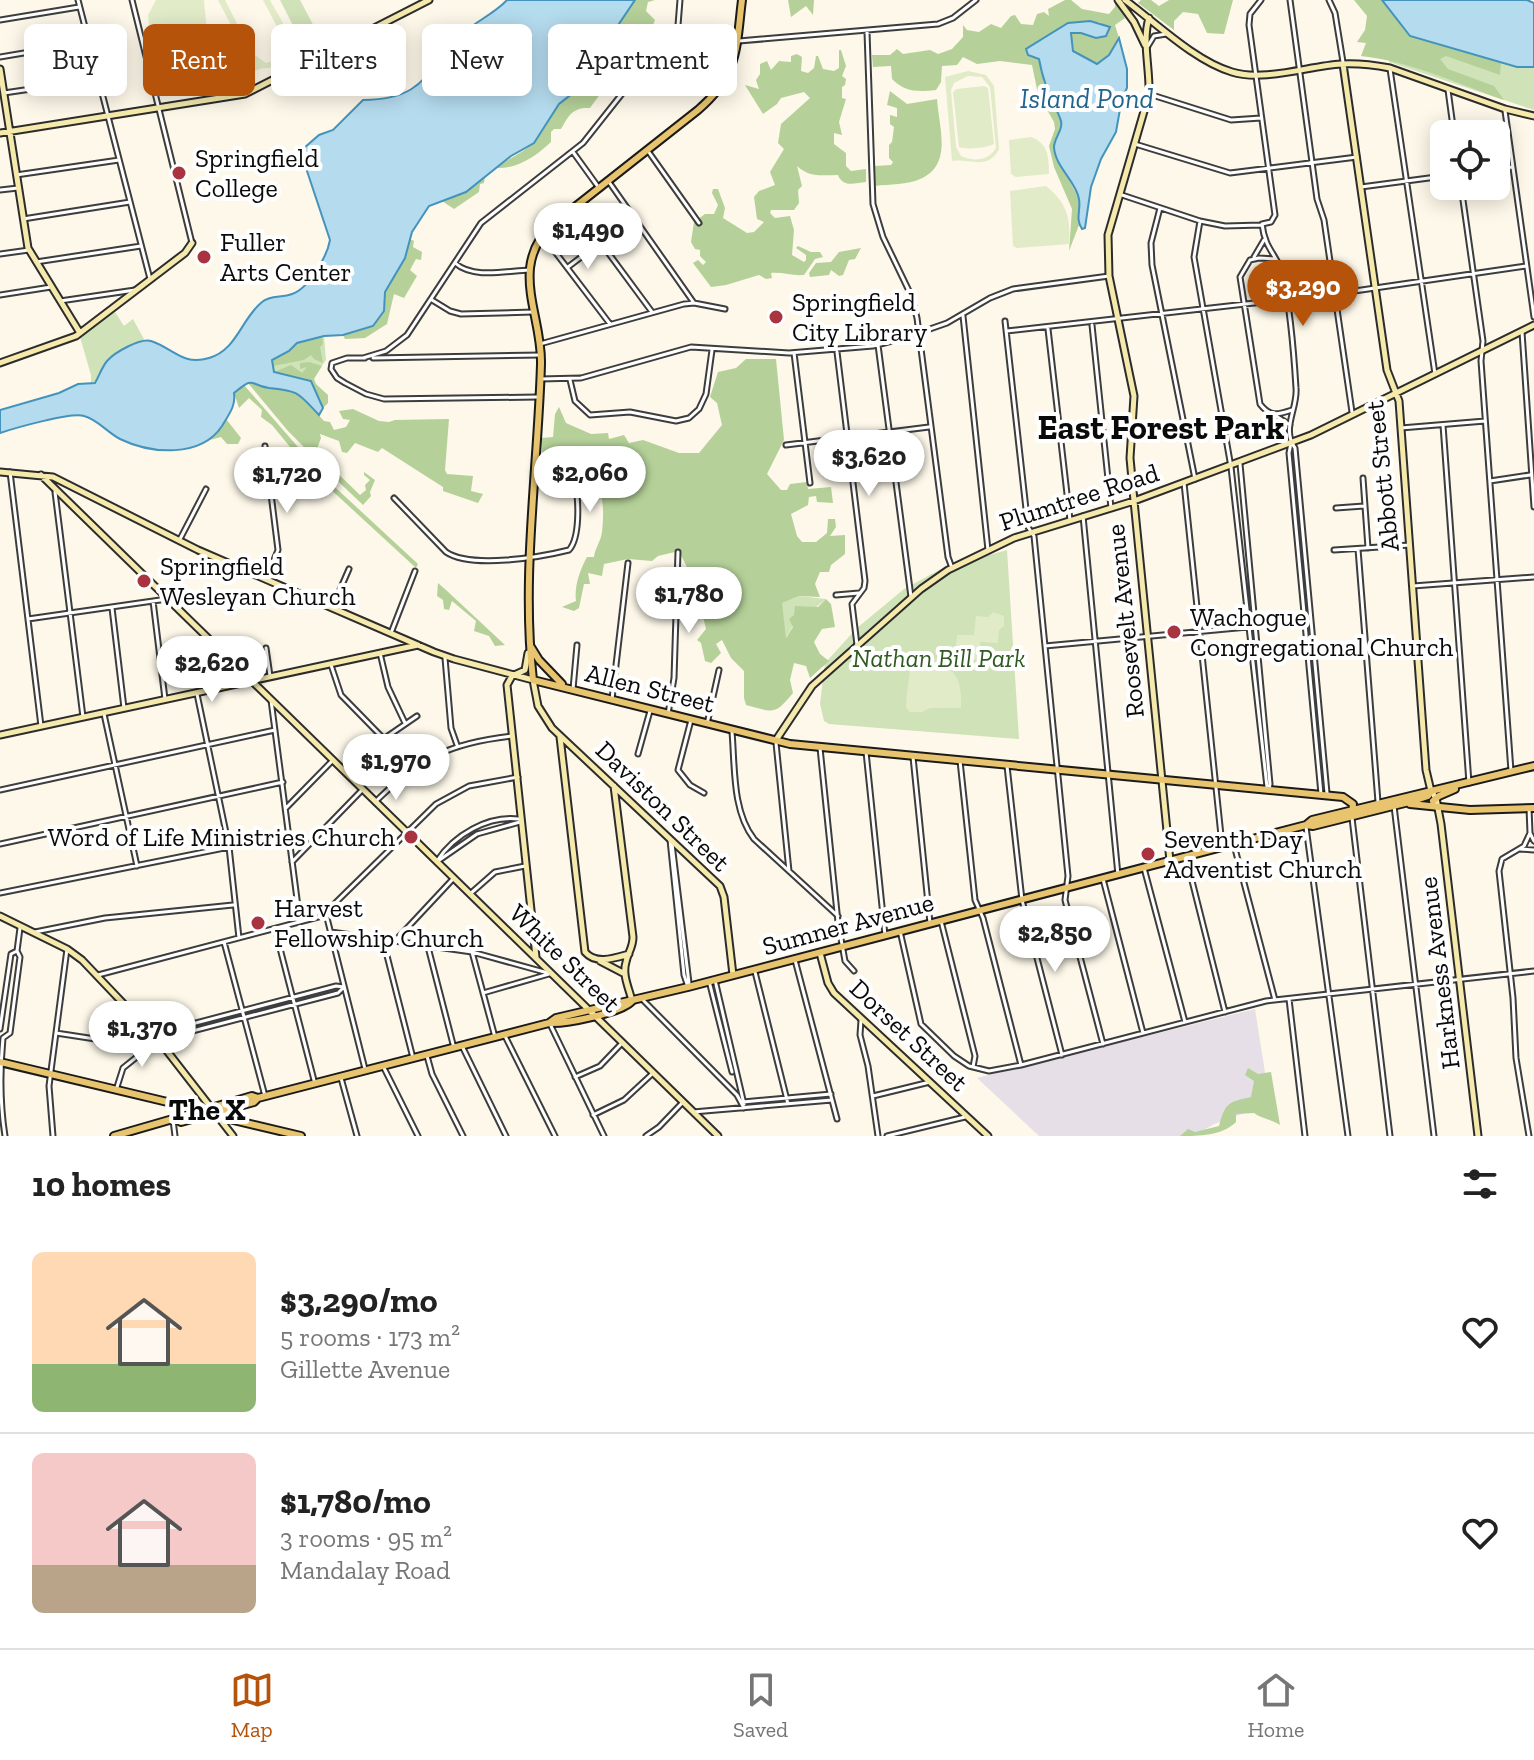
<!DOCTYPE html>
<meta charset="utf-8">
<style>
body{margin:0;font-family:"Zilla Slab",serif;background:#f2f2f2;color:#222;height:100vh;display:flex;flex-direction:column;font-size:30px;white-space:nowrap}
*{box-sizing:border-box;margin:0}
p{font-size:26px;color:#767676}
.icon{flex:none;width:44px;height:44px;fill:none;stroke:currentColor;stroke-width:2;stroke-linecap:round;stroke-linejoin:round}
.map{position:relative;height:1136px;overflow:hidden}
.sheet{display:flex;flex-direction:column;background:#fff;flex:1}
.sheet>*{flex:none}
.top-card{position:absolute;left:24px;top:24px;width:800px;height:72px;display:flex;gap:16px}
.fabs{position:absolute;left:1430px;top:120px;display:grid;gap:16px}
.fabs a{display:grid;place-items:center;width:80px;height:80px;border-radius:12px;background:#fff;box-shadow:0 4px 20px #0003;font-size:40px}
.price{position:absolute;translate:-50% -68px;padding:0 18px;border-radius:28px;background:#fff;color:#222;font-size:26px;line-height:52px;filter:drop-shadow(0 2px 4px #0008)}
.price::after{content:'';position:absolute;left:50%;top:48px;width:24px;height:18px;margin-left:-12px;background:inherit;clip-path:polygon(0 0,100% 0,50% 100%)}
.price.selected{background:#b45309;color:#fff}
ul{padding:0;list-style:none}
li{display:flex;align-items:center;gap:24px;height:200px;padding:0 32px}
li+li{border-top:2px solid #e0e0e0}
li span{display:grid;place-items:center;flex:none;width:224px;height:160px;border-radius:12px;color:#555}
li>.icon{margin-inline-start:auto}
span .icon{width:96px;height:96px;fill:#fffc;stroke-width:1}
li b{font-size:34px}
h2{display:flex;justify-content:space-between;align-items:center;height:96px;padding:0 32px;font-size:34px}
.pill{padding:0 28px;border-radius:12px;background:#fff;box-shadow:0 4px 20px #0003;font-size:28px;line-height:72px}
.pill.selected{background:#b45309;color:#fff}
.menu{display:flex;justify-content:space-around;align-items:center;height:112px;border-top:2px solid #e0e0e0;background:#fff;font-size:22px;color:#767676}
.menu a{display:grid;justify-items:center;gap:4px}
.menu .selected{color:#b45309}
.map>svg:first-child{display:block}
.industrial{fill:#e7dfe8}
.green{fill:#d0e2b8}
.forest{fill:#b5d199}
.pitch{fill:#e1ebc8;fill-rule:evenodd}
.water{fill:#b4dbee;stroke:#4493bc;stroke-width:2}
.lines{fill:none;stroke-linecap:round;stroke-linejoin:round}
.street-casing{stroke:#3d3d3d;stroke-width:7}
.secondary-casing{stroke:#2c2c2c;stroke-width:9}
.primary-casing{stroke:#1b1b1b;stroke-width:10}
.street{stroke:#fff;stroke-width:3}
.secondary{stroke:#f5e9ac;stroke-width:5}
.primary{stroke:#e8c46e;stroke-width:6}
.poi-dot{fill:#a9333f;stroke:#fff;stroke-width:3}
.labels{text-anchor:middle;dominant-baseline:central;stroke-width:8;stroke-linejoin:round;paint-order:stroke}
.poi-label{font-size:26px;fill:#0a0a0a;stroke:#fff;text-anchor:start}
.street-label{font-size:26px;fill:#0a0a0a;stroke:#fff}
.park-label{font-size:26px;font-style:italic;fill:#315923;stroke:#fff}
.water-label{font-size:28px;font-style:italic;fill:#23648c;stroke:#fff}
.quarter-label{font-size:30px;font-weight:bold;fill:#0a0a0a;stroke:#fff}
.district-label{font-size:34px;font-weight:bold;fill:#0a0a0a;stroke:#fff}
</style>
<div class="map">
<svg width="1534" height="1136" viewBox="0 0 1534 1136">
<rect width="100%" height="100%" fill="#fdf8e9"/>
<path class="industrial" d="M1255 1009 1270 1104 1214 1124 1194 1136H1039L977 1078Z"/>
<path class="green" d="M280 0H300L318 34 302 43Z
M1410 36 1517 67H1534V110L1389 62 1391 43Z
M115 312 124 326 133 319 145 341C118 352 110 357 95 383H91V375L80 337Z
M324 336 326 360 311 381 274 372 272 360 299 340Z
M1007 550 1019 739 829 724 824 721 820 704 825 663 857 628 904 589 941 569Z
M799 596 826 599 793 626 785 639 781 603Z"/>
<path class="forest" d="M635 0H655L648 2 646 11 655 20 652 28 630 33 621 45 622 57 615 52 603 67 594 66C599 73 599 80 606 86L590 108C573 107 569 115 561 129H554L551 132V142C536 156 518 169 496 168 507 159 523 153 533 143 549 128 555 94 583 89L594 61Z
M788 0H814L813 15 806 6 791 17Z
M1065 0H1071L1082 9 1109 14 1115 7V0L1125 18 1115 25 1119 38 1109 55 1097 64 1073 51 1070 33H1078L1102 23 1090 21 1068 23 1029 47 1039 59 1045 88 1061 119 1062 126 1054 151 1079 199V225L1069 251 1072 209 1054 167 1049 146 1055 129 1054 122 1038 94 1032 65 1000 61 977 64 963 57 957 65 942 66 941 82 936 90C917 92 905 92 892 79L891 66 873 67 872 55H890L897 49 903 54 930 50 938 54 952 49 963 37V25L967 30 979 32 991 24 1001 28 1011 16 1015 15 1021 24 1033 25 1037 14 1044 12 1049 16 1048 9Z
M1141 0H1151L1159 6 1169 0H1233L1224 34 1207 33 1198 14 1183 12 1174 21V30L1138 3Z
M1354 0H1382L1410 36 1501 62 1500 75 1446 56 1440 59 1448 69 1494 86 1504 100C1458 84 1410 61 1361 56L1366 43 1357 42 1365 30 1367 16Z
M839 50H841L846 66 842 76 846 79 845 85 842 87V98L846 99 839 122 842 135 834 133V144L846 153V166L851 171 866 169V182C855 183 843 188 838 175 822 175 810 178 797 166L802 186 798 190 799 203 794 210H771L770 213 775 218 790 216 794 230 792 255 804 262 806 260V255L796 248 798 246 811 252H820L823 257 815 259 804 275C792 276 783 272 771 273L772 278 766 279 759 275 726 285 711 287 693 263 698 260 703 265 706 262 700 256V250L695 249 691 242 694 222 705 214H714L718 205 712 193 713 189H718L725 208 723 218 747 233 754 232 764 222 757 219 754 197 759 191 775 185 770 172 784 149 778 143 781 124 810 98 804 92 781 98 777 104 763 114 745 85 759 89 756 80 760 74V64L767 61 771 70 779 61 791 62V56L797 54 802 57 801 71 808 73 814 68 816 56H818L823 69 834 71 839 68Z
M890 91 907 104 937 99C939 128 953 165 920 179 908 185 889 184 875 186V166L891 165 893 162 889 158V145L892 142 894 127 890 124V115L897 117V108L887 105Z
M485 177 484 183 480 184 479 192 454 209 442 201 466 192Z
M410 239 414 241 413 247 422 252 421 260 416 259 410 270 417 276 404 298 394 294 387 324 365 338 345 339 343 335 373 326 385 292 405 258Z
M861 248 855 259 849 260 843 275 839 276 831 270 829 275 810 277 809 273 816 263 831 262 839 252Z
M322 336 323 344 320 347 323 363 314 359 311 355 304 360 273 366 272 360 289 351 297 343Z
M746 359H776L784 440 767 474 781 490H787L790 484 807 482 808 489 831 487 833 503 817 502 816 496 809 497 808 505 791 514 797 536 802 542H816L827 533 828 519H835L836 527 830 536 845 535V554L831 565 829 572H820L815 584 820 597 799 596 782 603 786 638 793 627 789 619 794 615 795 606 818 607 826 599 831 604 835 627 822 629 814 642 820 654 829 661 810 678 806 666 794 663 790 680 793 693C774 716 774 712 746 705L744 698V671L731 658 722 640 716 644 721 653 711 663 705 661 701 643 697 640 706 629 701 608 703 600 679 551 658 556 652 561 628 559 604 564 602 576 588 573 590 584H584L579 608 574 611 562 607 576 601C574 586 580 570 587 557H594C595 548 601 541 602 532 606 493 600 478 569 456L543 459 541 438 553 437 555 414 559 407 566 423 591 434 608 433 609 439 624 435 629 443 643 440 679 453H699L722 425 717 403 710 397 718 372 736 368Z
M309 362 322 366 314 379 316 384 328 395V403L323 408 311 381 274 372 291 365 302 373 307 367 300 369V363Z
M255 381C295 390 296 390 324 421L330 422 334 430 346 427 350 420 343 419 339 411 353 409 379 421 389 422 395 420 449 419 445 470 447 474 473 476 471 491 483 494 478 503 443 491V487L382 448 378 452 355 443 347 453 342 452 339 441 320 434 321 438 317 449 322 458 318 461 288 431 248 383Z
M244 385 324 477 418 564 416 568 327 486 323 487 272 425 261 417 262 410 249 398 239 408 234 393Z
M226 419 241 438 238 444H227L221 437 206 441 218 432Z
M328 464 360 495 366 490 365 485 370 480 364 475V472L375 480 370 492 371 496 363 505 324 468Z
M438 583 446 590 505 645 495 646 489 636 474 631 476 621 452 601 449 610 444 609 443 600 437 596Z
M1248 1068 1258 1074 1271 1072 1280 1125C1271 1119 1262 1119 1254 1113L1236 1114V1122C1222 1136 1199 1136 1180 1136L1188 1129 1195 1132 1219 1126C1225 1103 1228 1102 1251 1097L1254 1081 1245 1075Z"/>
<path class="pitch" d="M156 0H204L208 44 151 49 148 15Z
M218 0H225L252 53 266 63 279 59 284 50V40L263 0H270C279 18 305 50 280 65 271 70 263 66 255 71Z
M968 71 986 75 994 86 999 149C988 171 970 158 952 161L945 77ZM968 76 982 77 990 87 996 148C988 161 974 162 961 156L956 147 951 90 954 83Z
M984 86 988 88 994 144C986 148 967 150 959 147L953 92 957 89Z
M1031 137C1048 143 1049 157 1049 174L1016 177 1011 174 1009 140Z
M1046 186C1067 203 1071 218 1069 244L1017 248 1013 246 1010 191Z
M993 612 1004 616V626L999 630 998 643 980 642V659L952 662 951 651 956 646 957 635H974L976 616 988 617Z
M910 663C948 661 963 669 961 708H930L922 712H910L906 708C906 693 910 679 910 663Z"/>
<path class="water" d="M507 0H635L594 61 583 89 577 90 559 104 534 143 511 156 466 192 429 206 412 232 405 258 385 292 384 311 373 326 343 335 324 336 297 343 289 351 272 360 274 372 311 381 323 408 319 415C298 393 300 391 269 388 248 385 256 375 234 393 236 406 229 414 222 426 201 458 151 454 120 439 108 433 97 419 84 416 71 412 15 428 0 433V410L59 393 78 384 95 383C99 376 102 367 107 361 115 352 140 338 151 341 173 348 182 366 209 358 237 350 241 319 262 302 270 295 282 298 292 294 308 289 327 257 330 240L302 156 304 148 319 135 333 130 363 100C426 99 424 72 462 34 476 21 494 14 507 0Z
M1382 0H1527L1534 3V67H1517L1410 36Z
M1090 21 1110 27 1106 36 1096 38 1081 33H1071L1073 51 1097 64 1109 55 1119 38 1127 69V88L1122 98 1116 132 1101 159 1091 187 1085 228 1082 229C1075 219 1081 210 1079 199 1076 181 1055 167 1054 147 1054 137 1065 129 1060 118 1050 94 1044 86 1039 59L1028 55 1026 49 1068 23Z"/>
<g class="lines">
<g class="street-casing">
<path id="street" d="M78 0 150 279
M132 0 192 243
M1261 0 1250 14 1249 25 1275 215 1271 222 1262 224C1265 251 1279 256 1283 276 1290 308 1294 355 1296 388 1298 408 1281 429 1295 448L1327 793
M1290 0 1317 199 1324 220 1352 412
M1329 0 1335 13 1343 62
M0 20 79 7
M867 32 873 204 883 237 911 295 917 318 948 557 952 568
M739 41 938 24 953 18 976 0
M1148 46 1154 36 1166 34
M0 57 89 42
M1390 69 1435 374
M1448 90 1454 134
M4 93 99 79
M1149 94 1231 120 1261 118
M1505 111 1534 317
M1135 144 1230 173 1357 157
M648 151 699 223
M573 152 599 188
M1496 169 1512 167
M16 175 119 160
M609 182 694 303
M1461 186 1483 341 1481 361 1511 771
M1361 187 1444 176
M0 190 18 188
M1122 195 1200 221 1225 226 1261 225
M1160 208 1151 243 1152 265 1195 479
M23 219 130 202
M1200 221 1194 257 1231 467 1267 787
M543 236 610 324
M601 243 652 312
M0 254 29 250
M1254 257 1264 240
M1275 259 1259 258 1250 260 1240 277 1260 404C1270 417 1277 415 1292 410
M36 262 141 246
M455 263C473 279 506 271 529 270
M568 267 634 217
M0 295 51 287
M432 300 450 311 461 314 533 312
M60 301 135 290
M963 316 988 550
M1005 321 1028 527 1034 536 1068 876 1065 900 1103 1044
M1092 325 1111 508
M1048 329 1070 520
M1007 331 1334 294 1526 266
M1522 332 1534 507
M540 344 684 304 694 303 725 309
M878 345 911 597
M837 352 865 581 864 588 852 604 857 645
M794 353 810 483
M363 358 386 351 407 335 481 223 583 143 625 90 666 57 677 38 680 0
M365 358H347L332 363 331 369 337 378 345 383 366 394 384 399 537 397
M373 358 541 355
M540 379 581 378 691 347 789 353 873 346 907 337 947 323 990 298 1013 289 1109 276
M570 380 575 401 590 415 630 412 676 421 689 418 699 409 706 394 712 350
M1276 416 1290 425
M1443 425 1469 783
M1401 428 1485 421
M1291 443 1289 453 1321 794
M786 445 929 427
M265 446 278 550 266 579
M1240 464 1270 784 1269 790
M10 472 41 726
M1363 478 1368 548
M1490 481 1530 475
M1184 483 1222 845
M55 492 83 717
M394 498 446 552C471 569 541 557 569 550 580 538 579 501 575 484 565 473 548 480 534 482
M1336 508 1364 506
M1083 516 1118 875
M179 541 206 489
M1358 549 1378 802
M1334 550 1410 545
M1413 586 1534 577
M836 595 859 593
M153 601 165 699
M112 608 124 708
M332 608 349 569
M28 619 167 599
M391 633 415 571
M1045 646 1311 621
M266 648 270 676
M380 653 388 687 405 723
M445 658 451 728 457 745
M331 665 341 695 383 738
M573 689 577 645
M197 694 229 847 239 938
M612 699 628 563
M271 700 300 922
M104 714 137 866
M668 714 674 678 678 552
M691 720 678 770 690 785 704 793
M707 724 719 670
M732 732C735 766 732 811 754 839L838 916
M776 743 789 871
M820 748 838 922 845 961 854 971
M866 752 885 935
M638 754 650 711
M913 757 930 923
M960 761 975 900 983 918 1021 1065
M1007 766 1022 900 1062 1055
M346 773 369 749 417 716
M0 790 275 730
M375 802C420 758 449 743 512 736
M1394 806 1434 1136
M286 808 333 760
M1529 808 1530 833 1534 841
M1352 818 1390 1136
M1306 827 1348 1136
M670 840 684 975 688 987
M0 844 283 782
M672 844 689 983
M1234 845 1275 1000
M1520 849 1534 850
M1186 857 1225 1012
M437 861C454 835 488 815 519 819
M438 861 477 834 520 822
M292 862 362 790
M1144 868 1185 1022
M1103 879 1143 1033
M0 893 289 835
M470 894 495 872 525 866
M326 914 365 1069
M941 921 975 1056 973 1067
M275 929 315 1084
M900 931 921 1024 954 1056 969 1066 989 1071 1021 1065 1266 1001 1534 971
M35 932 105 918 233 905
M331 932 472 952 548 973
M383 940 413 1058
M395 941 452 880
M224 942 265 1096
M428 947 454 1048
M472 952 495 1037
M795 960 837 1119
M755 972 788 1104
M98 975 322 916 436 804 469 786 518 777
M715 980 744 1104
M709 981 732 1072
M483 993 549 974
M1289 999 1305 1136
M643 1000 737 1095 744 1108
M861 1020 860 1035 868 1066 878 1136
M550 1024 604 1136
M0 1029 11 954 17 951
M56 1033 102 1040
M154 1034 336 986 344 987
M505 1036 555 1136
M462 1046 506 1136
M427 1056 432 1074 463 1136
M384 1068 418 1136
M575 1077 600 1066 622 1043
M341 1078 357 1136
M117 1087 123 1068 158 1040 338 993 344 987
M873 1096 930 1082
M743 1102 831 1094
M693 1112 832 1100
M593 1115 624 1100 652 1074
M173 1120 175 1136
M5 1136C0 1104 0 1070 3 1038L10 1033 20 957 17 951 20 928
M53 1136 49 1086 67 949
M646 1136 659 1127 683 1102
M887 1136 965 1117
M1529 1136 1516 1058 1513 998 1499 871 1502 859 1524 846 1530 833"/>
</g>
<g class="secondary-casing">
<path id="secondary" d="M1118 0 1134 22 1145 45
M1125 0C1156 23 1195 61 1232 72 1263 82 1309 66 1341 64 1358 63 1374 65 1390 68L1505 109 1534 116
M1149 18C1142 41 1150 69 1149 94L1108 235 1109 276 1134 396 1130 458 1134 501 1170 861
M1343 64 1387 370 1399 401 1426 770 1431 791
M0 69 28 248 80 333
M0 133 245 94 429 0
M0 363 76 336 185 253 192 243
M0 472 53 477 198 550 434 652 454 659 533 680 538 706 552 728 720 886 724 897 733 975
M41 475 718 1136
M514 675 525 670 528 653
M512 676 507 685 536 957
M0 735 418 645
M560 737 585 952C596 965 615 958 629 954
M776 740 812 686 921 589 948 570 1014 538 1134 501 1311 435 1534 325
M614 786 633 937C633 948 628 952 626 962 622 975 629 988 632 1001
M1431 791 1436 798 1441 824 1478 1136
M0 916 67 949 82 960 160 1042 233 1136
M820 953 828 983 834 993 988 1136
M600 961 623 973"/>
</g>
<g class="primary-casing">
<path id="primary" d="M742 0C736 48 739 75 698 110L552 225C540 236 532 251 530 268 527 300 542 331 541 364 538 469 521 575 533 680L790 744 1343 797 1353 804 1352 816
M531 647 539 660 562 684
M1433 801 1439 796 1455 789
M1410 804 1470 810 1534 808
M1306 825 1312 820 1534 766
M549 1023C566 1024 621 1013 632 1001
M0 1062 201 1110
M217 1113 229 1119 301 1136
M177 1119 181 1122 254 1102 258 1098 549 1023 556 1018 688 987 1306 825 1313 826 1413 801 1428 796 1431 791
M114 1136 235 1101 252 1096 258 1098"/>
</g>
<use href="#street" class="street"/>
<use href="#secondary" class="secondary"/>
<use href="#primary" class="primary"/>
</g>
<g class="poi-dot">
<circle cx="179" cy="173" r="8"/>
<circle cx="204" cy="257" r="8"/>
<circle cx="776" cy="317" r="8"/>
<circle cx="144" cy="581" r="8"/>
<circle cx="1174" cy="632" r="8"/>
<circle cx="411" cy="837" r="8"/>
<circle cx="1148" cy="854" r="8"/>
<circle cx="258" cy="923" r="8"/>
</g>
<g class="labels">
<g class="poi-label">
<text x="195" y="158">Springfield<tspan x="195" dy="30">College</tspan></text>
<text x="220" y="242">Fuller<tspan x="220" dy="30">Arts Center</tspan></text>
<text x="792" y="302">Springfield<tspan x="792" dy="30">City Library</tspan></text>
<text x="160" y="566">Springfield<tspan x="160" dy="30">Wesleyan Church</tspan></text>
<text x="1190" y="617">Wachogue<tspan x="1190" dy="30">Congregational Church</tspan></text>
<text x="395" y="837" text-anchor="end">Word of Life Ministries Church</text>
<text x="1164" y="839">Seventh Day<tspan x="1164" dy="30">Adventist Church</tspan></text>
<text x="274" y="908">Harvest<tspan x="274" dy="30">Fellowship Church</tspan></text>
</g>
<g class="street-label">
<text transform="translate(1382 476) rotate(-96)">Abbott Street</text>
<text transform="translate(1079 497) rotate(-18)">Plumtree Road</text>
<text transform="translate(1125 621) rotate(-96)">Roosevelt Avenue</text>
<text transform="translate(650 688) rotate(14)">Allen Street</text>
<text transform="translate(663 806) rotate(44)">Daviston Street</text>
<text transform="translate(848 924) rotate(-15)">Sumner Avenue</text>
<text transform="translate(565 958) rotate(44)">White Street</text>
<text transform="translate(1439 973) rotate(-97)">Harkness Avenue</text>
<text transform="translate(909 1035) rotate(43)">Dorset Street</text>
</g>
<g class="park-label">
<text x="939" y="658">Nathan Bill Park</text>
</g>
<g class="water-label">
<text x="1087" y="98">Island Pond</text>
</g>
<g class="quarter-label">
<text x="207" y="1110">The X</text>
</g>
<g class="district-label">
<text x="1161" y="427">East Forest Park</text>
</g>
</g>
</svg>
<div class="fabs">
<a><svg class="icon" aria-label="locate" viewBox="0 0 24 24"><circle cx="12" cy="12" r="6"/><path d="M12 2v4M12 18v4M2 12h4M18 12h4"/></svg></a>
</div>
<b class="price" style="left:588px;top:271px">$1,490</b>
<b class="price selected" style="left:1303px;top:328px">$3,290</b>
<b class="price" style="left:869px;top:498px">$3,620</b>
<b class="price" style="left:590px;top:514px">$2,060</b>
<b class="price" style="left:287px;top:515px">$1,720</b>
<b class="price" style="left:689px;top:635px">$1,780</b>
<b class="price" style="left:212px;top:704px">$2,620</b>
<b class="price" style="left:396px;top:802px">$1,970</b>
<b class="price" style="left:1055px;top:974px">$2,850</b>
<b class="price" style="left:142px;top:1069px">$1,370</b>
<div class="top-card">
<a class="pill">Buy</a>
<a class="pill selected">Rent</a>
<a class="pill">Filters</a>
<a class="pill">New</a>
<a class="pill">Apartment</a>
</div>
</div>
<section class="sheet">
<h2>10 homes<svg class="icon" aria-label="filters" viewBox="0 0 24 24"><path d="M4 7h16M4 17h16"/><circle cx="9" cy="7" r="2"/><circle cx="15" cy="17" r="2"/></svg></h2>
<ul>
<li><span style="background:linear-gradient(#ffd9b3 70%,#8fb573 0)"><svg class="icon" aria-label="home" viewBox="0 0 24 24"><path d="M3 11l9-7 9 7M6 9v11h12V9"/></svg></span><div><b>$3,290/mo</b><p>5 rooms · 173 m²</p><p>Gillette Avenue</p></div><svg class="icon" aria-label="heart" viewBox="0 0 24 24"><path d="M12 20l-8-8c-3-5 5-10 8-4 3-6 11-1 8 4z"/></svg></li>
<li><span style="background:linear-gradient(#f6c9c9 70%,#b9a48a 0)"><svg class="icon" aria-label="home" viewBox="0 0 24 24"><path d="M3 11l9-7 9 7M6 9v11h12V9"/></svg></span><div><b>$1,780/mo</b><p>3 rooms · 95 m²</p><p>Mandalay Road</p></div><svg class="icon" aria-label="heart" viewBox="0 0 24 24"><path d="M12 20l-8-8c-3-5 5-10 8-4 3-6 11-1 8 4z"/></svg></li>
</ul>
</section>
<nav class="menu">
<a class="selected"><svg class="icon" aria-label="map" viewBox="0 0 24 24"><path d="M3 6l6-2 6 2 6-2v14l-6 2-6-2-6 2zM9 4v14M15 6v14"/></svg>Map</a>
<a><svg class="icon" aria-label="saved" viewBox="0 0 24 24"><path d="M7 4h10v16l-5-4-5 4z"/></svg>Saved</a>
<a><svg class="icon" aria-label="home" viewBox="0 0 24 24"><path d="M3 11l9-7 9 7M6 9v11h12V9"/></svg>Home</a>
</nav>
